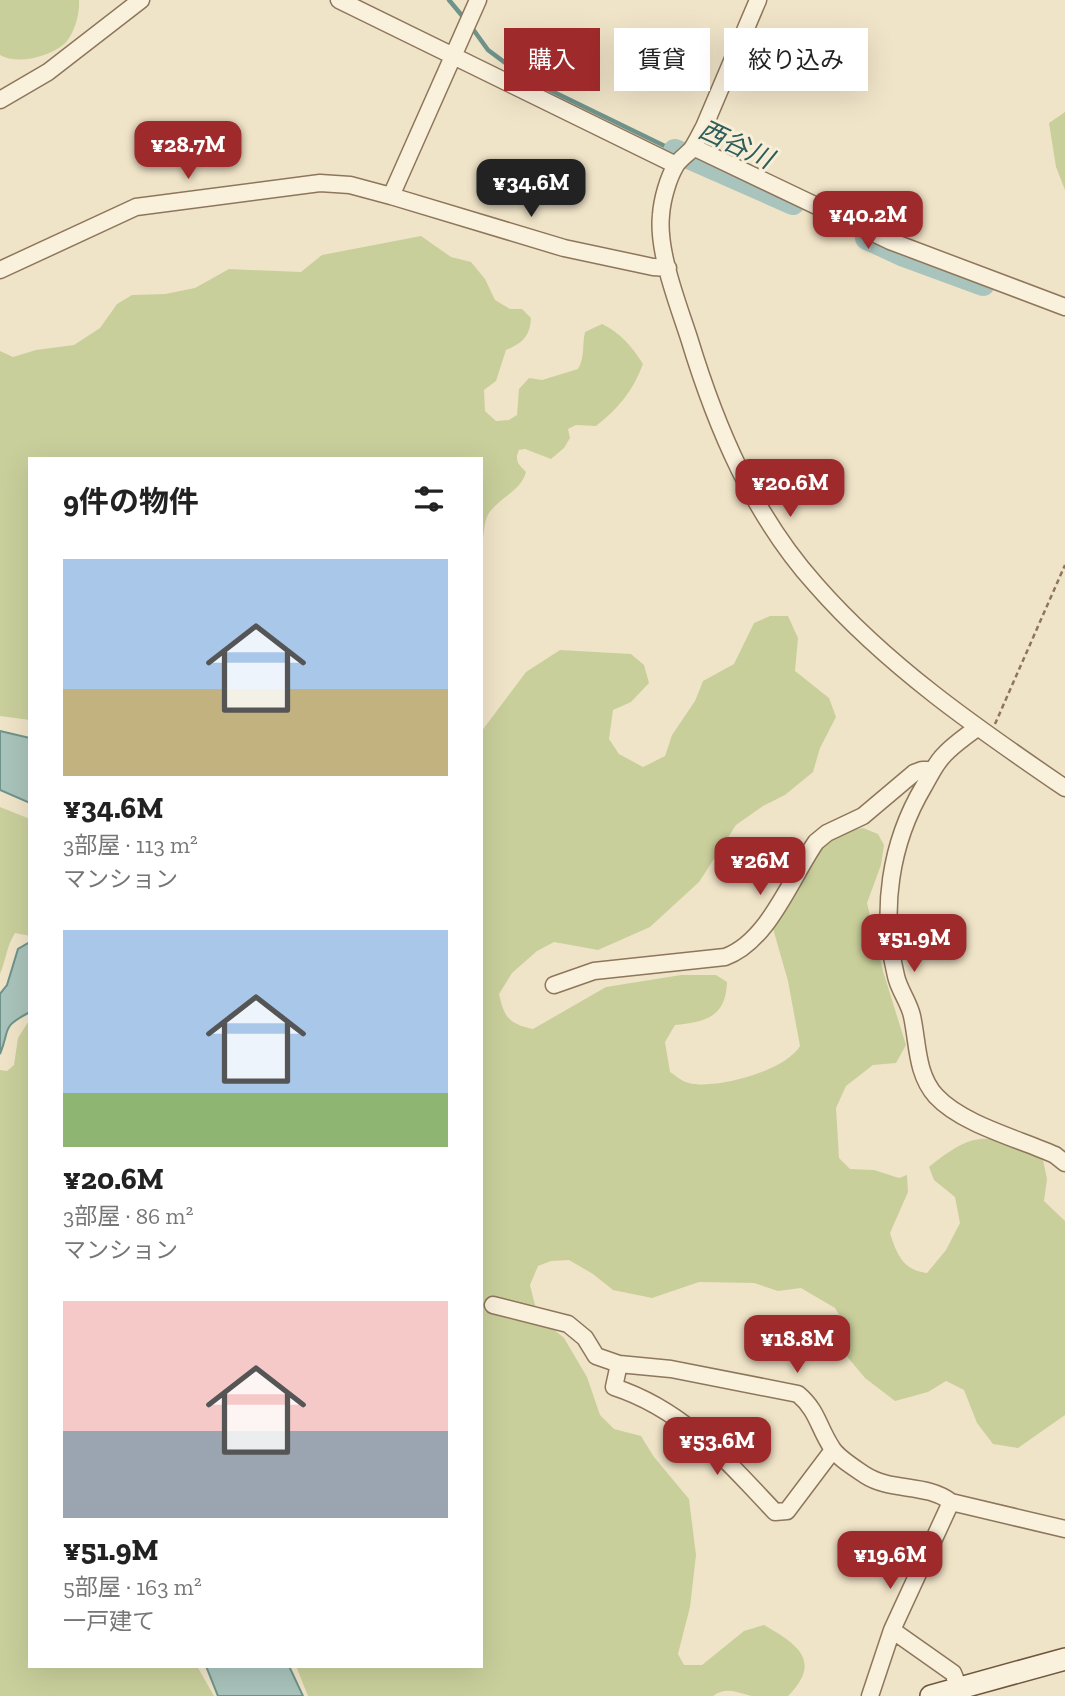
<!DOCTYPE html>
<html lang="ja">
<meta charset="utf-8">
<style>
body{margin:0;font-family:"Zilla Slab","Noto Sans JP",serif;background:#f6f6f6;color:#222;height:100vh;display:flex;flex-direction:column;font-size:26px;white-space:nowrap}
*{box-sizing:border-box;margin:0}
p{font-size:23px;color:#767676}
.icon{flex:none;width:38px;height:38px;fill:none;stroke:currentColor;stroke-width:2;stroke-linecap:round;stroke-linejoin:round}
.map{position:relative;flex:1;overflow:hidden}
.drawer{position:absolute;left:28px;top:457px;width:455px;height:1211px;display:flex;flex-direction:column;background:#fff;border-radius:0px;box-shadow:0 7px 28px #0002}
.drawer>*{flex:none}
.banner{position:absolute;left:504px;top:28px;width:455px;height:63px;display:flex;gap:14px}
.price{position:absolute;translate:-50% -60px;padding:0 16px;border-radius:14px;background:#9e2a2b;color:#fff;font-size:23px;line-height:46px;filter:drop-shadow(0 2px 4px #0008)}
.price::after{content:'';position:absolute;left:50%;top:42px;width:21px;height:16px;margin-left:-10px;background:inherit;clip-path:polygon(0 0,100% 0,50% 100%)}
.price.selected{background:#222;color:#fff}
ul{padding:0;list-style:none}
li{display:grid;align-content:center;gap:14px;height:371px;padding:0 35px}
li span{display:grid;place-items:center;height:217px;border-radius:0px;color:#555}
li>.icon{margin-inline-start:auto}
span .icon{width:126px;height:126px;fill:#fffc;stroke-width:1}
li b{font-size:30px}
h2{display:flex;justify-content:space-between;align-items:center;height:84px;padding:0 35px;font-size:30px}
.tag{padding:0 24px;border-radius:0px;background:#fff;box-shadow:0 7px 28px #0002;font-size:24px;line-height:63px}
.tag.selected{background:#9e2a2b;color:#fff}
.map>svg:first-child{display:block}
.green{fill:#c9cf9b}
.water{fill:#a9c4bc;stroke:#6f938a;stroke-width:2}
.lines{fill:none;stroke-linecap:round;stroke-linejoin:round}
.stream{stroke:#6f938a;stroke-width:4.5}
.river{stroke:#a9c4bc;stroke-width:24}
.street-casing{stroke:#8d765c;stroke-width:19}
.secondary-casing{stroke:#6f573f;stroke-width:24}
.path{stroke:#8d765c;stroke-width:2.5;stroke-dasharray:5 3.5;stroke-linecap:butt}
.street{stroke:#faf1dc;stroke-width:16}
.secondary{stroke:#faf1dc;stroke-width:21}
.labels{text-anchor:middle;dominant-baseline:central;stroke-width:6;stroke-linejoin:round;paint-order:stroke}
.water-label{font-size:26px;font-style:italic;fill:#2f5d5a;stroke:#f7eed8}
</style>
<div class="map">
<svg width="1065" height="1696" viewBox="0 0 1065 1696">
<rect width="100%" height="100%" fill="#f0e4c8"/>
<path class="green" d="M0 0H79C80 14 74 36 63 45 48 57 17 65 0 55Z
M1065 112V190L1056 167 1049 123Z
M421 236 451 257 471 262 485 279 495 300 510 309H522L531 318C530 336 523 343 506 350L496 381 484 390 485 411 496 421 509 420 517 415 519 389 529 378 542 380 578 369C585 357 582 345 585 332L602 324C621 333 632 347 643 364 633 391 618 409 596 426L576 425 568 429 570 438 564 448 551 459 525 449 519 450C514 461 519 465 526 472 521 491 500 497 489 513 483 522 485 535 481 546V458H30V720L0 716V351L13 357 36 350 74 345 100 328 117 304 132 295 165 294 195 288 229 269 301 272 322 255Z
M770 616H788L798 638 795 671 829 698 836 717 820 748 813 772 785 795 763 806 736 825 699 882 650 927 598 950 554 942 537 951 512 973 499 994C504 1017 509 1024 533 1029L606 987 681 975H716L727 982C726 1017 706 1022 675 1025L665 1042 670 1072C675 1075 682 1082 689 1083 716 1090 785 1071 800 1046L788 981 772 925 824 844 843 832 863 828 878 834 884 845 881 865 867 903 883 971 906 1045 896 1063 873 1065 846 1086 836 1108 839 1158 850 1169 874 1170 899 1178 907 1175 908 1192 890 1233C897 1255 903 1270 927 1273L946 1250 960 1223 955 1197 934 1180 929 1167C976 1129 987 1134 1042 1155L1047 1179 1044 1201 1065 1221V1415L1018 1448 993 1444 977 1423 964 1390 946 1381 928 1392 895 1401 865 1378 844 1353 843 1321 835 1308 801 1288 778 1291 754 1283 699 1282 652 1298 613 1290 593 1274 569 1260 551 1261 538 1266 530 1285 535 1305 547 1324 564 1338 587 1377 600 1415 614 1429 641 1436 654 1457 689 1499 696 1555 690 1607 678 1654 684 1665H702L744 1631 764 1625C797 1644 823 1661 788 1696 777 1696 763 1696 752 1696 737 1693 727 1686 713 1696H308L296 1666H481V732L526 672 560 650 631 654 644 665 649 683 631 702 613 710 609 739 619 754 643 767 665 756 672 735 695 701 703 681 734 664 754 623Z
M0 807 30 819V936L15 933C7 945 6 960 0 974Z
M30 1019V1666H197L214 1696H0V1070L7 1071 14 1065 18 1038Z"/>
<path class="water" d="M0 731 30 738V803L0 790Z
M30 942V1012C0 1028 11 1027 0 1054V994L7 985 18 949Z
M206 1666H289L303 1696H218Z"/>
<g class="lines">
<path class="stream" d="M449 0 464 18
M470 25 488 50 527 79 675 151"/>
<path class="river" d="M675 151 793 203
M867 238 904 255 983 284"/>
<g class="street-casing">
<path id="street" d="M339 0 676 165
M758 0 704 127C700 134 696 143 691 150 686 155 680 159 676 165 668 178 662 200 661 215 657 251 678 304 689 338 716 427 753 515 816 585 887 666 977 728 1065 788
M0 100 48 72 141 0
M693 147 890 241 1065 307
M391 196 478 0
M0 270 136 207 320 183 350 185 391 196 564 248 653 267 668 268
M977 728C966 736 953 745 944 755 935 764 930 776 924 786 890 843 880 911 896 976 899 990 909 1002 912 1016 918 1043 916 1074 936 1096 963 1125 1020 1139 1055 1155L1065 1163
M554 985 594 971 725 957C768 942 791 878 816 842L827 833 863 816 914 773 922 770H933
M493 1305 568 1324 585 1338 596 1356 619 1364 671 1369 798 1394C818 1411 818 1427 832 1448 838 1458 855 1468 865 1475 891 1492 927 1483 951 1502L1065 1529
M619 1364 614 1387C684 1410 726 1460 775 1512L787 1511 833 1450
M892 1630 953 1673 959 1688
M870 1696 892 1630 951 1502"/>
</g>
<g class="secondary-casing">
<path id="secondary" d="M931 1696 1065 1659"/>
</g>
<path class="path" d="M995 724 1065 565"/>
<use href="#street" class="street"/>
<use href="#secondary" class="secondary"/>
</g>
<g class="labels">
<g class="water-label">
<text transform="translate(736 144) rotate(25)">西谷川</text>
</g>
</g>
</svg>
<b class="price" style="left:188px;top:181px">¥28.7M</b>
<b class="price selected" style="left:531px;top:219px">¥34.6M</b>
<b class="price" style="left:868px;top:251px">¥40.2M</b>
<b class="price" style="left:790px;top:519px">¥20.6M</b>
<b class="price" style="left:760px;top:897px">¥26M</b>
<b class="price" style="left:914px;top:974px">¥51.9M</b>
<b class="price" style="left:797px;top:1375px">¥18.8M</b>
<b class="price" style="left:717px;top:1477px">¥53.6M</b>
<b class="price" style="left:890px;top:1591px">¥19.6M</b>
<div class="banner">
<a class="tag selected">購入</a>
<a class="tag">賃貸</a>
<a class="tag">絞り込み</a>
</div>
<section class="drawer">
<h2>9件の物件<svg class="icon" aria-label="filters" viewBox="0 0 24 24"><path d="M4 7h16M4 17h16"/><circle cx="9" cy="7" r="2"/><circle cx="15" cy="17" r="2"/></svg></h2>
<ul>
<li><span style="background:linear-gradient(#a9c7e8 60%,#c2b280 0)"><svg class="icon" aria-label="home" viewBox="0 0 24 24"><path d="M3 11l9-7 9 7M6 9v11h12V9"/></svg></span><div><b>¥34.6M</b><p>3部屋 · 113 m²</p><p>マンション</p></div></li>
<li><span style="background:linear-gradient(#a9c7e8 75%,#8fb573 0)"><svg class="icon" aria-label="home" viewBox="0 0 24 24"><path d="M3 11l9-7 9 7M6 9v11h12V9"/></svg></span><div><b>¥20.6M</b><p>3部屋 · 86 m²</p><p>マンション</p></div></li>
<li><span style="background:linear-gradient(#f6c9c9 60%,#9aa5b1 0)"><svg class="icon" aria-label="home" viewBox="0 0 24 24"><path d="M3 11l9-7 9 7M6 9v11h12V9"/></svg></span><div><b>¥51.9M</b><p>5部屋 · 163 m²</p><p>一戸建て</p></div></li>
</ul>
</section>
</div>
